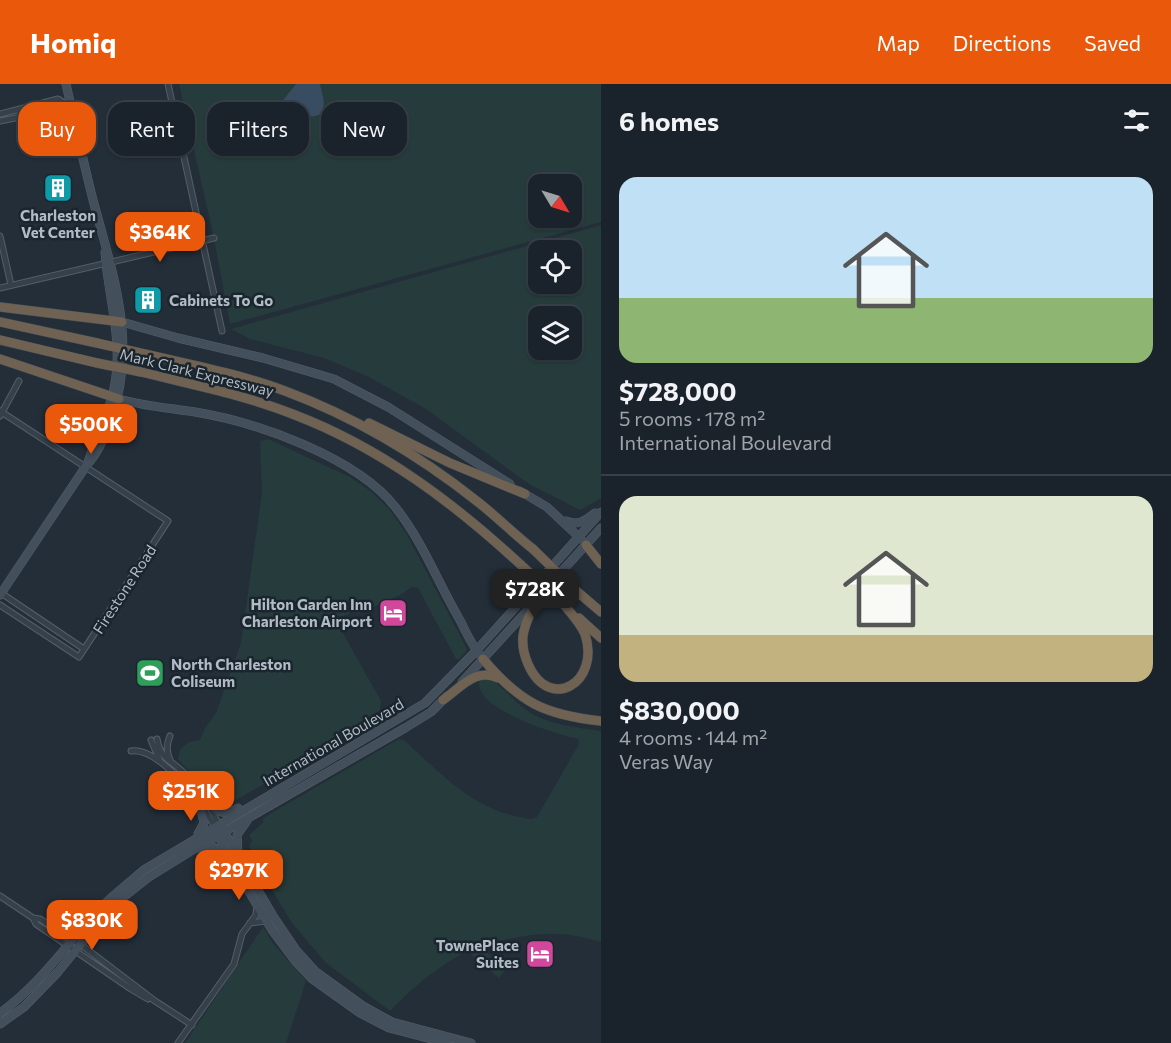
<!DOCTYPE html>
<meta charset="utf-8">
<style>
body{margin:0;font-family:Commissioner,sans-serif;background:#272f37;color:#f1f3f6;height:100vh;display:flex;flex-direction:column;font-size:22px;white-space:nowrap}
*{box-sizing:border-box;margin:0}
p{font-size:20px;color:#9fa4a9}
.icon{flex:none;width:33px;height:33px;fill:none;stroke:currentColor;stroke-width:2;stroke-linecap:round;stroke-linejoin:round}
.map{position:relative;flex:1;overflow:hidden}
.drawer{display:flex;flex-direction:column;background:#1a222b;width:570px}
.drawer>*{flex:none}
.top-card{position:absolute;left:18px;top:18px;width:492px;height:54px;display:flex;gap:12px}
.needle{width:39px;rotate:128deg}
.tools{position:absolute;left:528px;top:90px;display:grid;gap:12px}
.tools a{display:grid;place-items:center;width:54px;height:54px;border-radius:12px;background:#1a222b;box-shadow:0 2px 4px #0004,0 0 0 2px #383f47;font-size:30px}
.price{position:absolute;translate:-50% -51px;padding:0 14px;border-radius:12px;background:#ea580c;color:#fff;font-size:20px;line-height:39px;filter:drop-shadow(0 2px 3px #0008)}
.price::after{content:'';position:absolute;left:50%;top:36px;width:18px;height:14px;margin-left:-9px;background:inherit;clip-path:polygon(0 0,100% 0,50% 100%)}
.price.selected{background:#222;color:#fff}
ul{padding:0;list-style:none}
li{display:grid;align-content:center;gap:12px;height:318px;padding:0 18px}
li+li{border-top:2px solid #383f47}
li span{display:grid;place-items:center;height:186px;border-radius:18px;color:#555}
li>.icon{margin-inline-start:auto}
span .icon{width:108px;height:108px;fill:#fffc;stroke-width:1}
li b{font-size:26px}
h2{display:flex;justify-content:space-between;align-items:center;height:72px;padding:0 18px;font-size:26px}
.pill{padding:0 21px;border-radius:18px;background:#1a222b;box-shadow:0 2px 4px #0004,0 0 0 2px #383f47;font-size:21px;line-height:54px}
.pill.selected{background:#ea580c;color:#fff}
header{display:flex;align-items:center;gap:36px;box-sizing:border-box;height:84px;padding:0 30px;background:#ea580c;color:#fff}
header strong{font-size:28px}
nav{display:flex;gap:33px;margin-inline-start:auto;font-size:21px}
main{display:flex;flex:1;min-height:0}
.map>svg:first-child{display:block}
.green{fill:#263b3b;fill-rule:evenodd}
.water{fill:#394d62}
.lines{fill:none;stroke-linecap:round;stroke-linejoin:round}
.street-casing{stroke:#545e67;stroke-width:7}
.secondary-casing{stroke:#545e67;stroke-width:9}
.highway-casing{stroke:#414b54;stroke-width:10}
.street{stroke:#36404a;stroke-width:5}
.secondary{stroke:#444f5c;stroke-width:8}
.highway{stroke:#6f6253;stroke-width:9}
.highway-bridge-casing{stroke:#414b54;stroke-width:10;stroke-linecap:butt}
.highway-bridge{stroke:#6f6253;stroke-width:9}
.labels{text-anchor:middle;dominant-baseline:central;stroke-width:5;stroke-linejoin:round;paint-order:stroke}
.poi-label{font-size:15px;font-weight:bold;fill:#b1bbc5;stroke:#1b252e;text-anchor:start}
.street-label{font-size:15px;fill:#b1bbc5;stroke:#1b252e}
</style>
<header>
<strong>Homiq</strong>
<nav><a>Map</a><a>Directions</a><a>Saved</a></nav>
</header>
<main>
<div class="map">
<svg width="601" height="959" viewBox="0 0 601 959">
<rect width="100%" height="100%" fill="#232e39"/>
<path class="green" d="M179 0H601V138L230 240 214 154ZM538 100H572V134H538Z
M601 141V414L580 426 529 400 426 325 367 292 324 274 250 255 231 245ZM572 166V200H538V166ZM572 232V266H538V232Z
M268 355 350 393 372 408 389 425 406 449 467 565 466 568 459 575H456L418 504 412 503 402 510 358 530 352 528 340 534 339 542 381 617 379 633 226 722 217 721 178 675 180 666 189 658 200 656 205 644 216 629 241 559 262 408 260 357Z
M485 593C501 599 511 615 525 625 547 641 575 643 601 647V858C552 843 527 851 479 861L505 886 499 894 467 867C433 886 417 900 390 927L325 878 292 839 258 783 249 762 252 757 249 751 263 739V734L399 655 405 657C438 687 470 722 515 732 523 733 530 737 537 733L579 660 578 655C558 651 469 624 480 595Z
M263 843 272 858 306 897 286 959H185Z"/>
<path class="water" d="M296 0H320C322 10 328 24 319 31L285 39 280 37 277 31 280 20Z"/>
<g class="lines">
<g class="street-casing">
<path id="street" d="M168 0 222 247
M0 30 58 15 64 19
M0 37 60 25 64 19 71 18
M0 152 11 201
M0 204 214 154
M0 327 168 437 79 573 0 521
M0 332 19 297
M1 509 84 565
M170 652C166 661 166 669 171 678
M157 655C161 676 170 675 183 688 192 696 199 705 205 715
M151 656 160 677
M131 667C160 663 202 720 215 743
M210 723 219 741
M0 812 33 834 36 840 131 905 148 915
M33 834 40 835 84 863 155 917 192 941
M250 839 266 837
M178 959 234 880 242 850 256 831 257 822"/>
</g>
<g class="secondary-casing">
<path id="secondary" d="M122 238 178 254 263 274 334 295 388 323 510 400
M119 315C144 322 169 324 195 328 256 338 357 373 396 424 423 458 439 501 461 538 466 549 472 560 479 570
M88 378C96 353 109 330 114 304 124 258 108 213 105 168
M520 407 547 423 581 455
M566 437C578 442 585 437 595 429
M545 506 601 444
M0 511 86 382C98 369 104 355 110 338 139 261 113 191 93 116 83 77 75 39 66 0
M462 598 535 518
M204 713C215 726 221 734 238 724
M222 744 273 832 296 866 316 888 363 922 392 938 471 959
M217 747 227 771 272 846 296 878 311 894 360 929 389 944 447 959
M198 750 204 739 199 718
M198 764 213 763 226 770
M238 770 237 751 247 737
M0 929C35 904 59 871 87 839 104 818 125 802 145 785L425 619 476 567 601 428
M0 940 24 923 58 888 97 840 121 815 149 793 196 764 405 644 431 628 447 612"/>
</g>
<g class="highway-casing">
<path id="highway" d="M0 223 122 238
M0 238 97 259
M0 256 97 279
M145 270C192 281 240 290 285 307 355 333 420 372 478 418 497 433 514 450 533 465
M0 275 119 315
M141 288C193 301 245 311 295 331 381 364 454 419 521 481
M369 339 450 379 525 410
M586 461 601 480
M573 504 601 528
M541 510C534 523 525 537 523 552 522 562 524 571 528 580 549 629 601 599 585 550 579 537 569 527 560 516
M579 534 601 554
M483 575C520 619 545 631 601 637
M443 616C460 604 476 583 498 594"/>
</g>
<use href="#street" class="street"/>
<use href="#secondary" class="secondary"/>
<use href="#highway" class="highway"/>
<g class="highway-bridge-casing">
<path id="highway-bridge" d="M97 259 145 270
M97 279 141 288
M533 465 573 504
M521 481 560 516"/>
</g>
<use href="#highway-bridge" class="highway-bridge"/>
</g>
<defs>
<g id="building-square" transform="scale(1.5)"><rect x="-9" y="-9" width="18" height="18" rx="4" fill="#0f9aa8" stroke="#1b252e"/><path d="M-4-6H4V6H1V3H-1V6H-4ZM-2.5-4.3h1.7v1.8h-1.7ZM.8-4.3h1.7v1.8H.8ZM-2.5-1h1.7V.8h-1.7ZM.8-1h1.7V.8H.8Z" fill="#fff"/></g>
<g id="hotel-square" transform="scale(1.5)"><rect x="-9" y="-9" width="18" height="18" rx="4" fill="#d1479c" stroke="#1b252e"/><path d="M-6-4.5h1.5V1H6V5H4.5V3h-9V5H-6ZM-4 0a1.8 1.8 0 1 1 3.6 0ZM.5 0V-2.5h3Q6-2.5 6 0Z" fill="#fff"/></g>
<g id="stadium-square" transform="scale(1.5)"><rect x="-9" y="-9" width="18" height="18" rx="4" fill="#2e9e5b" stroke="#1b252e"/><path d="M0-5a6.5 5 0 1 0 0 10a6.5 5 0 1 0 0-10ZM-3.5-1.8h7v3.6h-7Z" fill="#fff"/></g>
</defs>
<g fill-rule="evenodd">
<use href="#building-square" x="58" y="104"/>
<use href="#building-square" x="148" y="216"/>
<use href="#hotel-square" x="393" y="529"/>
<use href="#stadium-square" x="150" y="589"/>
<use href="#hotel-square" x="540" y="870"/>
</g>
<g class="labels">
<g class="poi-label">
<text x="58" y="131" text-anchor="middle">Charleston<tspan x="58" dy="17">Vet Center</tspan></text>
<text x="169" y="216">Cabinets To Go</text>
<text x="372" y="520" text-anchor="end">Hilton Garden Inn<tspan x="372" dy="17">Charleston Airport</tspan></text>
<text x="171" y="580">North Charleston<tspan x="171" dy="17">Coliseum</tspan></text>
<text x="519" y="861" text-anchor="end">TownePlace<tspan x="519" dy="17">Suites</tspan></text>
</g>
<g class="street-label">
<text transform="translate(197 288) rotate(14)">Mark Clark Expressway</text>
<text transform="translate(124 505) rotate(-57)">Firestone Road</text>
<text transform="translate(333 658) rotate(-30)">International Boulevard</text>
</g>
</g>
</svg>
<div class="tools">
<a><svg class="needle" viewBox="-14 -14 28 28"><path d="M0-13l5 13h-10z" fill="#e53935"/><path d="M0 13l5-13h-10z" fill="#9fa4a9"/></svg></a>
<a><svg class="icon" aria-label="locate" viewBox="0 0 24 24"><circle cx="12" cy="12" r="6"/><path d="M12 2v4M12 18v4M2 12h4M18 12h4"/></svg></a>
<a><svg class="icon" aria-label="layers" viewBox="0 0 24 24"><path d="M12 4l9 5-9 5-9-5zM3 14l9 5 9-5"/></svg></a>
</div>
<b class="price" style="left:160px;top:179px">$364K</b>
<b class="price" style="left:91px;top:371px">$500K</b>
<b class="price selected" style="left:535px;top:536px">$728K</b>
<b class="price" style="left:191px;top:738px">$251K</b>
<b class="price" style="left:239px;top:817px">$297K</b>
<b class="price" style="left:92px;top:867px">$830K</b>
<div class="top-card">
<a class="pill selected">Buy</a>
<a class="pill">Rent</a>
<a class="pill">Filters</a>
<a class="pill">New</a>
</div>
</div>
<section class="drawer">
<h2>6 homes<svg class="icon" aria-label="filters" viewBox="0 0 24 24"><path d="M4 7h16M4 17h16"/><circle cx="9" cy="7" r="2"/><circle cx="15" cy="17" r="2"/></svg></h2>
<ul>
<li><span style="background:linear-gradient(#bfe0f5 65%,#8fb573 0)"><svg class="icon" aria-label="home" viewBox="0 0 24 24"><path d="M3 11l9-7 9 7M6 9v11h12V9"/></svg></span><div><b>$728,000</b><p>5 rooms · 178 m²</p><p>International Boulevard</p></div></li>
<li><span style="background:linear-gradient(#dfe7d0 75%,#c2b280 0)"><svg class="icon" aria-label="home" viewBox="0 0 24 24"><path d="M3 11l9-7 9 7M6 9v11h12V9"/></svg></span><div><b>$830,000</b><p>4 rooms · 144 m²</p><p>Veras Way</p></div></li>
</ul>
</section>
</main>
